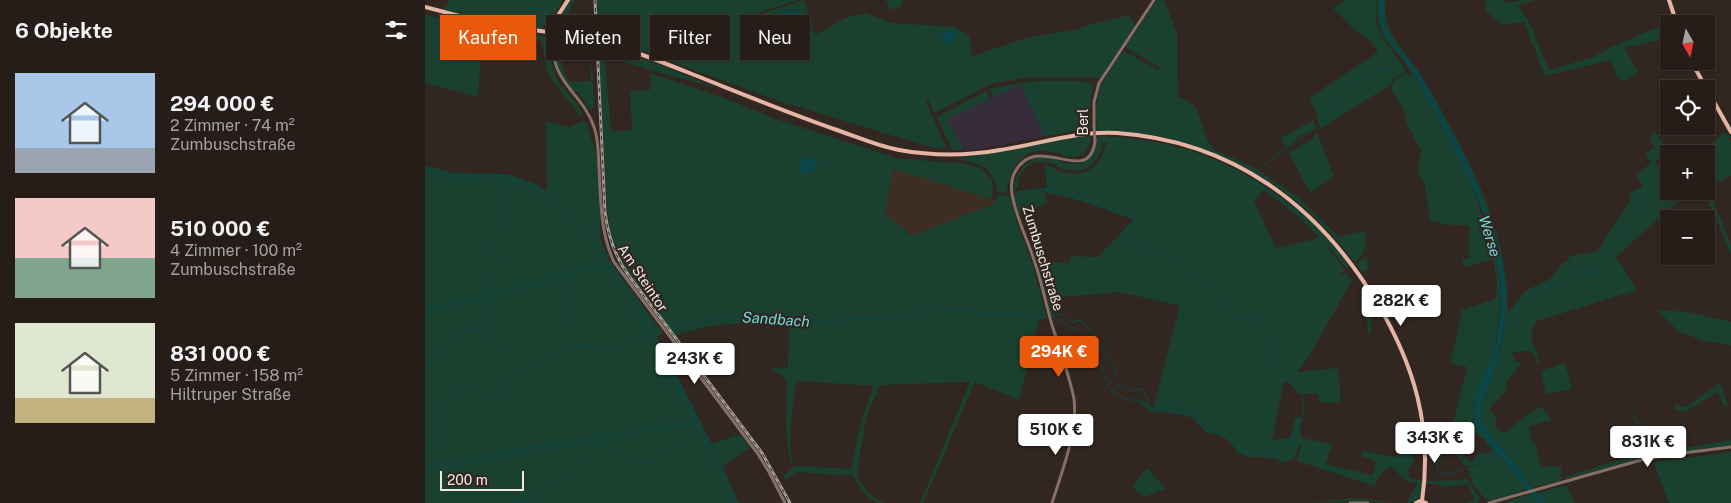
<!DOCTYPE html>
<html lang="de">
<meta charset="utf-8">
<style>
body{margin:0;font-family:"Public Sans",sans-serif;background:#2e2521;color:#f1f3f6;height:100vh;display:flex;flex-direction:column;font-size:19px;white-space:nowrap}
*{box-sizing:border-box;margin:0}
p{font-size:16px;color:#a4a1a2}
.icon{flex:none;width:28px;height:28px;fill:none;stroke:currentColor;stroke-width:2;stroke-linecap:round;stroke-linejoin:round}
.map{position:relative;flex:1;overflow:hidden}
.side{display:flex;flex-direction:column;background:#261c18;width:425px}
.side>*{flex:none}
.guide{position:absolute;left:15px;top:15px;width:475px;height:45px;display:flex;gap:10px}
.needle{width:32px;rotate:171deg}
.tools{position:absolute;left:1235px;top:15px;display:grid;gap:10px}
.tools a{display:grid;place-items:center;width:55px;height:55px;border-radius:0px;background:#261c18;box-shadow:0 1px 4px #0004,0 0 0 1px #423a37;font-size:25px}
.scale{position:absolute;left:15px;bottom:12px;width:84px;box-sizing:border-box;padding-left:5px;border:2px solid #efe7e3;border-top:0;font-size:14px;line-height:18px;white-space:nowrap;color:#efe7e3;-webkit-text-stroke:4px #322620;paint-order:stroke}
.price{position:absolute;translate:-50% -42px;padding:0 11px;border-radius:5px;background:#fff;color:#222;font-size:16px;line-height:32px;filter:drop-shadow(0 1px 2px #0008)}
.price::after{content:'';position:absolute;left:50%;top:30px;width:15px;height:11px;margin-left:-8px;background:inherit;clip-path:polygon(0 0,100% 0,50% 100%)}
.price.on{background:#ea580c;color:#fff}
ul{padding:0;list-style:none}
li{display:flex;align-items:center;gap:15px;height:125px;padding:0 15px}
li span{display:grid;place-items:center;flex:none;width:140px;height:100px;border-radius:0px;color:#555}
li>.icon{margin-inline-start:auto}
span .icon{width:60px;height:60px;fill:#fffc;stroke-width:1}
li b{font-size:21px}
h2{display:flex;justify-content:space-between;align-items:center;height:60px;padding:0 15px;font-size:21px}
.chip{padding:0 18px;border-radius:0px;background:#261c18;box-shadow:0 1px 4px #0004,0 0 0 1px #423a37;font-size:18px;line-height:45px}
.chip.on{background:#ea580c;color:#fff}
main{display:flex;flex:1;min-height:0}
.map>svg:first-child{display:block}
.commercial{fill:#362c3c}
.industrial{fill:#3d2d22}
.green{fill:#1a4030;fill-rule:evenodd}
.water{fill:#0b4749}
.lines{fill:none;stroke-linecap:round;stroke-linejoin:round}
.stream{stroke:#0b4749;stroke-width:1}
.minor{stroke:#866f67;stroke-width:3}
.major{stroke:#e4b4a4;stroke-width:4}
.rail-casing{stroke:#a29994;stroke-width:3}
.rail{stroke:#322620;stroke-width:1;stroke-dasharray:4;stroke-linecap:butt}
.minor-bridge{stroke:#866f67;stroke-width:3}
.major-bridge{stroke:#e4b4a4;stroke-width:4}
.labels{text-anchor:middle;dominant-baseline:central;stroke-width:4.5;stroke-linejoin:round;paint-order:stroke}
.street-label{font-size:14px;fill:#efe7e3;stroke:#322620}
.water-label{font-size:15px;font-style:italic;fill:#6cdadd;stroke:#322620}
</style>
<main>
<section class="side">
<h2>6 Objekte<svg class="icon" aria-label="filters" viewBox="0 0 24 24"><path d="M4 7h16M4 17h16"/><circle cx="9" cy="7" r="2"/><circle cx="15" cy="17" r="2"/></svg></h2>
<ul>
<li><span style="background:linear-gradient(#a9c7e8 75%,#9aa5b1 0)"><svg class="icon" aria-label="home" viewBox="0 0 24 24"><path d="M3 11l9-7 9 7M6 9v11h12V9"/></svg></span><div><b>294 000 €</b><p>2 Zimmer · 74 m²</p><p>Zumbuschstraße</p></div></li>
<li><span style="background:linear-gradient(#f6c9c9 60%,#7fa58c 0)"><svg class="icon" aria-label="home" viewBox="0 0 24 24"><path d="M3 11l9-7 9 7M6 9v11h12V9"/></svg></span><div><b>510 000 €</b><p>4 Zimmer · 100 m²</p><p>Zumbuschstraße</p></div></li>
<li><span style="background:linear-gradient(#dfe7d0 75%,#c2b280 0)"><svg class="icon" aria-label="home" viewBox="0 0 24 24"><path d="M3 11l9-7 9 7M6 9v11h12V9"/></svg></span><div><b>831 000 €</b><p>5 Zimmer · 158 m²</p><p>Hiltruper Straße</p></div></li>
</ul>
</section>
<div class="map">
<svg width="1306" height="503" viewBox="0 0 1306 503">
<rect width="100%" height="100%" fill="#322620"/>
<path class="commercial" d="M596 85 620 136 554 149 539 150 521 119Z"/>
<path class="industrial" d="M469 169 556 195 574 202 488 236 460 214Z"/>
<path class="green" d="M24 0H138L126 20 118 26 117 29 75 23 23 11V10L18 9 19 5 22 6Z
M145 0H150C135 25 138 28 166 31L167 36 143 32 134 21Z
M171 0H373L329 14V16L379 0 390 35 420 18 441 13 467 23 530 27 544 35 547 56 604 37 651 30 663 25 704 15 710 25 675 78 605 77 568 83 509 113 503 99H500L521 148 512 149 357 102 206 47 173 37ZM364 10H370L383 23 382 31 369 38 354 37 343 19 352 13Z
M461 0H478L476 6 465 10Z
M732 0H739L752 34 753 97 762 101 771 107 782 139 788 149 832 169 874 198 914 237 940 231C943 244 940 255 929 262 869 180 774 130 672 131 669 90 675 84 698 51L734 70V67L700 47Z
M920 0H951V22L956 35 981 71 969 79 965 85 895 129 890 109 884 98 953 52 947 42 932 32 908 8Z
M952 0H954C952 32 966 43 983 65 990 75 995 86 1001 96L999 97 1001 96 1039 166 1049 191 1073 265 1076 294 1073 331 1067 360 1048 407 1056 433 1060 438 1059 440 1051 433 1029 441 1041 457 1035 460 1014 428 1012 422 1026 425 1028 422 1042 367 1025 363 1036 317V310L1071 299 1072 284 1068 259 1039 267 1037 260 1045 258 1043 250 1045 226 1016 224V221L1007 222 1004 216 1000 184 993 172 996 151 982 124 978 108 967 91V85L970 80 981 73 984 76 987 75C971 45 950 42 952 0Z
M959 0H960C957 36 985 54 1001 83 1042 155 1084 228 1083 313L1100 291 1125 279 1138 263 1144 261 1143 258C1155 250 1167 258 1177 246L1176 245 1205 200V193L1218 186 1211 175 1226 163 1220 154 1230 147 1224 139 1231 132 1244 154V163L1238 156 1230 162 1237 172 1244 168V191H1269L1246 207 1191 257 1212 290 1112 321C1099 340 1113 345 1114 363L1111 362 1110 356 1105 351 1087 352 1090 361 1096 363 1080 385 1083 389 1072 400 1064 410 1073 419 1069 424 1075 431 1082 432 1101 415 1116 406 1127 420 1104 426 1107 443 1110 444 1116 467 1136 466V478L1135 481 1108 487 1060 429 1056 423 1055 417 1056 405 1071 366 1079 327 1080 281 1077 259 1056 195 1040 157 993 71 968 41 962 31 959 19Z
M1060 0H1079L1081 3 1095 0H1111L1093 5 1104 22 1124 70 1169 57 1180 50 1246 21 1247 24H1244V34L1235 36 1236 40C1224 42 1212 46 1199 47L1213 72 1200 81 1192 77 1186 60 1120 76 1099 22 1077 25 1061 11Z
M0 14 44 27 57 35 53 97 0 83Z
M49 25 118 36C128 45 125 65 131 77 137 91 155 102 158 116L155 117C147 101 132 91 124 75 119 64 120 51 115 40L46 26Z
M124.5 32a5.5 5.5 0 1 1 11 0a5.5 5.5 0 1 1-11 0Z
M146 39 167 43 166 53 148 48 147 51 137 49C134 61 139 72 144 82L166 81V66L167 67 169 106 166 111 160 104 161 103 152 91 150 92C138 81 128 65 131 48L138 40Z
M173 44 236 65 294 89 173 55Z
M174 60 180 61 186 131 207 130 205 91 225 90V73L299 98 353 120 472 158 514 162 538 163 557 169 567 180 568 194 565 199 469 169 460 214 487 236 573 202 571 201 573 196 582 195 585 197 593 225 607 263 622 318 614 320 594 400 550 382 498 503H495L545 382 455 385 441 418 432 473 435 483 446 495 459 503C445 503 433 487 428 475H411L371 472 361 480 358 477 369 466 426 469C432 438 437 415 449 386L373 381 371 383C367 410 363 436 367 464H365L361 431 362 382 357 375 346 369 363 367 364 328 335 321 285 326 250 335 201 270 187 242 182 208Z
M618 81H656L668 84 665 109 666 129 620 136 596 85 569 97 564 89 601 82Z
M561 91 565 99 522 119 539 150H527L512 117Z
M160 120 170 150 172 160 176 240 186 263 238 333 232 337 287 444 315 434 325 448 297 466 314 503H0V165L28 173 83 174 111 184 122 191 121 121 144 127Z
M888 120 891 126 882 133 873 136 870 141 861 148 856 138Z
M892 132 909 176 885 193 864 153 887 139Z
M1300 132 1306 142V176L1283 187 1306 245V254L1279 191H1281V154H1276Z
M666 136C665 145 662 155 651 157 644 158 635 153 628 152 599 145 585 166 582 192L574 193 572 191C568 163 553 165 529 158 576 156 620 138 666 136Z
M672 136C740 138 795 154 851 194 867 205 884 218 898 233 907 243 916 254 925 265L921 268 907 250 896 238 920 270 916 273 917 275 921 272 927 280 885 355 872 372 913 368 916 403 894 402 893 394H874L865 384 859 381 847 440 865 438 871 417 877 418 875 432 877 438 908 444 900 464 948 475 951 463 947 459 936 456 937 451 971 457 977 450 985 449C992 456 988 464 983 471L984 477 987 479 998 480C996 492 996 503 981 503L993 483 981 481 967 467C956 468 954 478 950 486L872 461 876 445 874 444 869 459 854 463V459L823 457 813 453 806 443 797 436 781 432 768 418 754 414 724 410 715 401 716 399 728 408 755 306 695 292 638 297 627 311 629 316 627 317 611 262 644 263 646 256 672 257 709 220C679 209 651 197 620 193L622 203 594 214 589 194 596 190 622 188 620 165C628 167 634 172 643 173 664 177 679 162 681 142H678C676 160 662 174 643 170 637 169 631 165 625 163 607 158 593 170 593 187L588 191C590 171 603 155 624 157 630 158 637 162 643 163 662 168 672 152 672 136ZM839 190 873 216 895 238 851 248 829 201Z
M942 256 943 269 937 273 931 264Z
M941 300C948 309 946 323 946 334H943Z
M1232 310 1263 312 1306 322V345L1280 341 1254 332Z
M1140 363 1147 389 1121 394 1116 371Z
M1295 383 1303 405 1299 407 1293 392 1260 412 1248 408 1250 404 1261 407Z
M1207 412 1210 414 1229 455 1140 479 1139 477 1224 451 1222 444Z
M1225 436 1235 452 1306 440V445L1233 455 1223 437Z
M1061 440 1074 454 1058 458 1052 464 1041 467 1036 461 1041 458 1046 463 1052 455 1067 451 1060 441Z
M1306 452V503H1244L1229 462Z
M1074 456 1102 489 1087 495 1062 501 1049 486 1046 480 1048 477H1045L1042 468 1054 465 1058 459Z
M722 468 741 489 719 497 707 486Z
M1043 478V482H1045L1049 491 1055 497 1052 503H1040L1048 501 1049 498 1043 484 1023 486 1002 484V480L1004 481 1035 480Z
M1138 486H1142L1150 503H1120L1112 493Z
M1106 494 1113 503H1078Z
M928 498 976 503 931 501 886 503Z"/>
<path class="water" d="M954 0H959V19L962 31 968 41 993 71 1040 157 1056 195 1077 259 1080 281V320L1071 366 1056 405V422L1120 503H1113L1056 433C1038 403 1060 381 1069 352 1074 334 1076 311 1076 292 1073 226 1033 153 1001 96 995 86 990 75 984 66 966 41 951 35 954 0Z
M364 10C377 11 385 17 382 31 369 42 350 41 341 26L343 19 352 13Z
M523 30 529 31 531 35 530 39 522 44 516 39 518 34Z
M384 158 393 162 392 166 386 173H376L374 163 378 159Z"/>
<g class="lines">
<path class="stream" d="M175 1 179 0
M601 90 621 134
M1281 155 1291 145 1306 136
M622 166 625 190
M0 168C10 172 19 176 30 176 42 177 55 174 68 175 122 177 155 222 184 261
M831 171 896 124 905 106 912 105C934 72 944 73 979 68
M0 173C8 176 17 179 26 180 40 182 54 178 68 179 116 181 151 220 175 257
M827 178 858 201 884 223
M600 194 612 189 643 194 711 218 695 234C716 257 745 244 763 269
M72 238 79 180
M177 260 179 262 182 261
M186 264 213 304 228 334 236 330
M176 267 181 266
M183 269 182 266 185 265
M185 271C211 309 232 349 254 390 273 426 293 464 308 503
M765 272C779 273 803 299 804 313L810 317C814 316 818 315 822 315 841 315 844 359 852 371 860 384 878 386 879 407 879 416 869 435 866 444
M137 279 147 312 151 334V345
M94 289 172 268
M67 290 73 261 68 246 70 241
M89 290 91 289
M60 294 171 265
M64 297C55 324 62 338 82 356
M0 309 56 295
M0 313 86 291
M599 314 613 318 622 317
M626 315 634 321 655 331 659 335 675 361 684 387
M628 315 637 314 647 322 656 320 671 338 678 352 689 364 691 368 688 378 683 385
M429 318H469
M471 318 508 309 577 314 597 313
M1079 326 1100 298 1136 280 1150 271 1170 274 1173 270 1177 255 1190 243 1207 217 1208 207 1236 183 1244 178
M247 329 277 321 310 316 378 323 427 319
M46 330 60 314
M228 334 297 466 312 503
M232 362 231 370 234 395
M0 365 10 359 13 355H16C25 335 41 329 61 329
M105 371 126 359 129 354 139 348 156 345 165 346 175 350 182 349 216 333
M686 390C701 383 695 385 708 391L713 389 719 391 723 398 722 407
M687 391 698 398 716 402 724 410 729 412H747L767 416 775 425 784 431 793 432 801 436 818 452 852 457 854 455 855 450 859 445 868 443 873 446
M729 411 736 405 755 402 769 411 770 418
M1004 437H1011L1017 445 1013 451 1019 457 1012 461 1013 472 1023 475 1037 469
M120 445 268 419
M876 447 895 455 901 465
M121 450 270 423
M0 451 19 441 18 419 22 397 37 389 53 386 65 397 68 403H70C78 398 76 389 81 381 82 379 84 377 86 375L93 374 95 370 101 371
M1230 463 1243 492 1245 503
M0 466 116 446
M903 466 913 472 917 471 921 472
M1044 468 1054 464 1058 458 1074 455
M0 471 117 450
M957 471 961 466 970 467 975 461C987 461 991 448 990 438L996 437
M127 486 144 478 167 450 182 444C191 449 210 463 221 463 233 463 260 435 273 429
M88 503 105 499 123 489"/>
<path class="minor" d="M129 39C123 81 158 93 169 127 174 140 173 154 174 168 176 201 175 232 189 262L333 454 344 472 360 503
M669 126V102L674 83 729 0
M627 503C637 471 653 432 649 399 644 374 635 350 627 325 621 305 617 283 610 263 603 240 591 218 587 194 586 187 586 179 590 172 612 130 664 189 670 141
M925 503H943
M1064 503 1216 460 1250 454 1306 447"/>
<path class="major" d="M1244 0 1252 24
M0 7 65 24 123 32
M131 25 134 14 143 0
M123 32a7 7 0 1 1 14 0a7 7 0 1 1-14 0Z
M137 34 166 39
M176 41C207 50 237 62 267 74 315 93 363 113 412 130 432 137 453 146 474 150 508 156 541 156 575 150 615 144 650 131 692 133 807 141 893 205 951 301 989 364 1008 427 997 501
M1266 61 1306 132
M991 503 995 501 1001 503"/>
<g class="rail-casing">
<path id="rail" d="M170 0 180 212C183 236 190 257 204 276L337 453 365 503"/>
</g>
<use href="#rail" class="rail"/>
<path class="minor-bridge" d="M669 126 670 141"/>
<path class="major-bridge" d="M166 39 176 41"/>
</g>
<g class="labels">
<g class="street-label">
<text transform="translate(658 122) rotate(-90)">Berl</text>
<text transform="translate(618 258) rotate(73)">Zumbuschstraße</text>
<text transform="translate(218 278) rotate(56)">Am Steintor</text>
</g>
<g class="water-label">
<text transform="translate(1065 236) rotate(73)">Werse</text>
<text transform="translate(351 319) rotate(4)">Sandbach</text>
</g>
</g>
</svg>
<div class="tools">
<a><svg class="needle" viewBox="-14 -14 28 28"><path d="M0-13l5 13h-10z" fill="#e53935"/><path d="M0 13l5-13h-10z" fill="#a4a1a2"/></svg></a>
<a><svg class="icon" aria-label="locate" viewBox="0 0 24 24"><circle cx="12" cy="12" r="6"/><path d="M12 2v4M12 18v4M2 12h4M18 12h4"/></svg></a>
<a>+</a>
<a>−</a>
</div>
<div class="scale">200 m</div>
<b class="price" style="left:976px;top:327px">282K €</b>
<b class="price on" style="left:634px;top:378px">294K €</b>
<b class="price" style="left:270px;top:385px">243K €</b>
<b class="price" style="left:631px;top:456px">510K €</b>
<b class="price" style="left:1010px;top:464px">343K €</b>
<b class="price" style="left:1223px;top:468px">831K €</b>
<div class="guide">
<a class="chip on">Kaufen</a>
<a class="chip">Mieten</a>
<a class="chip">Filter</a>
<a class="chip">Neu</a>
</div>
</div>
</main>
